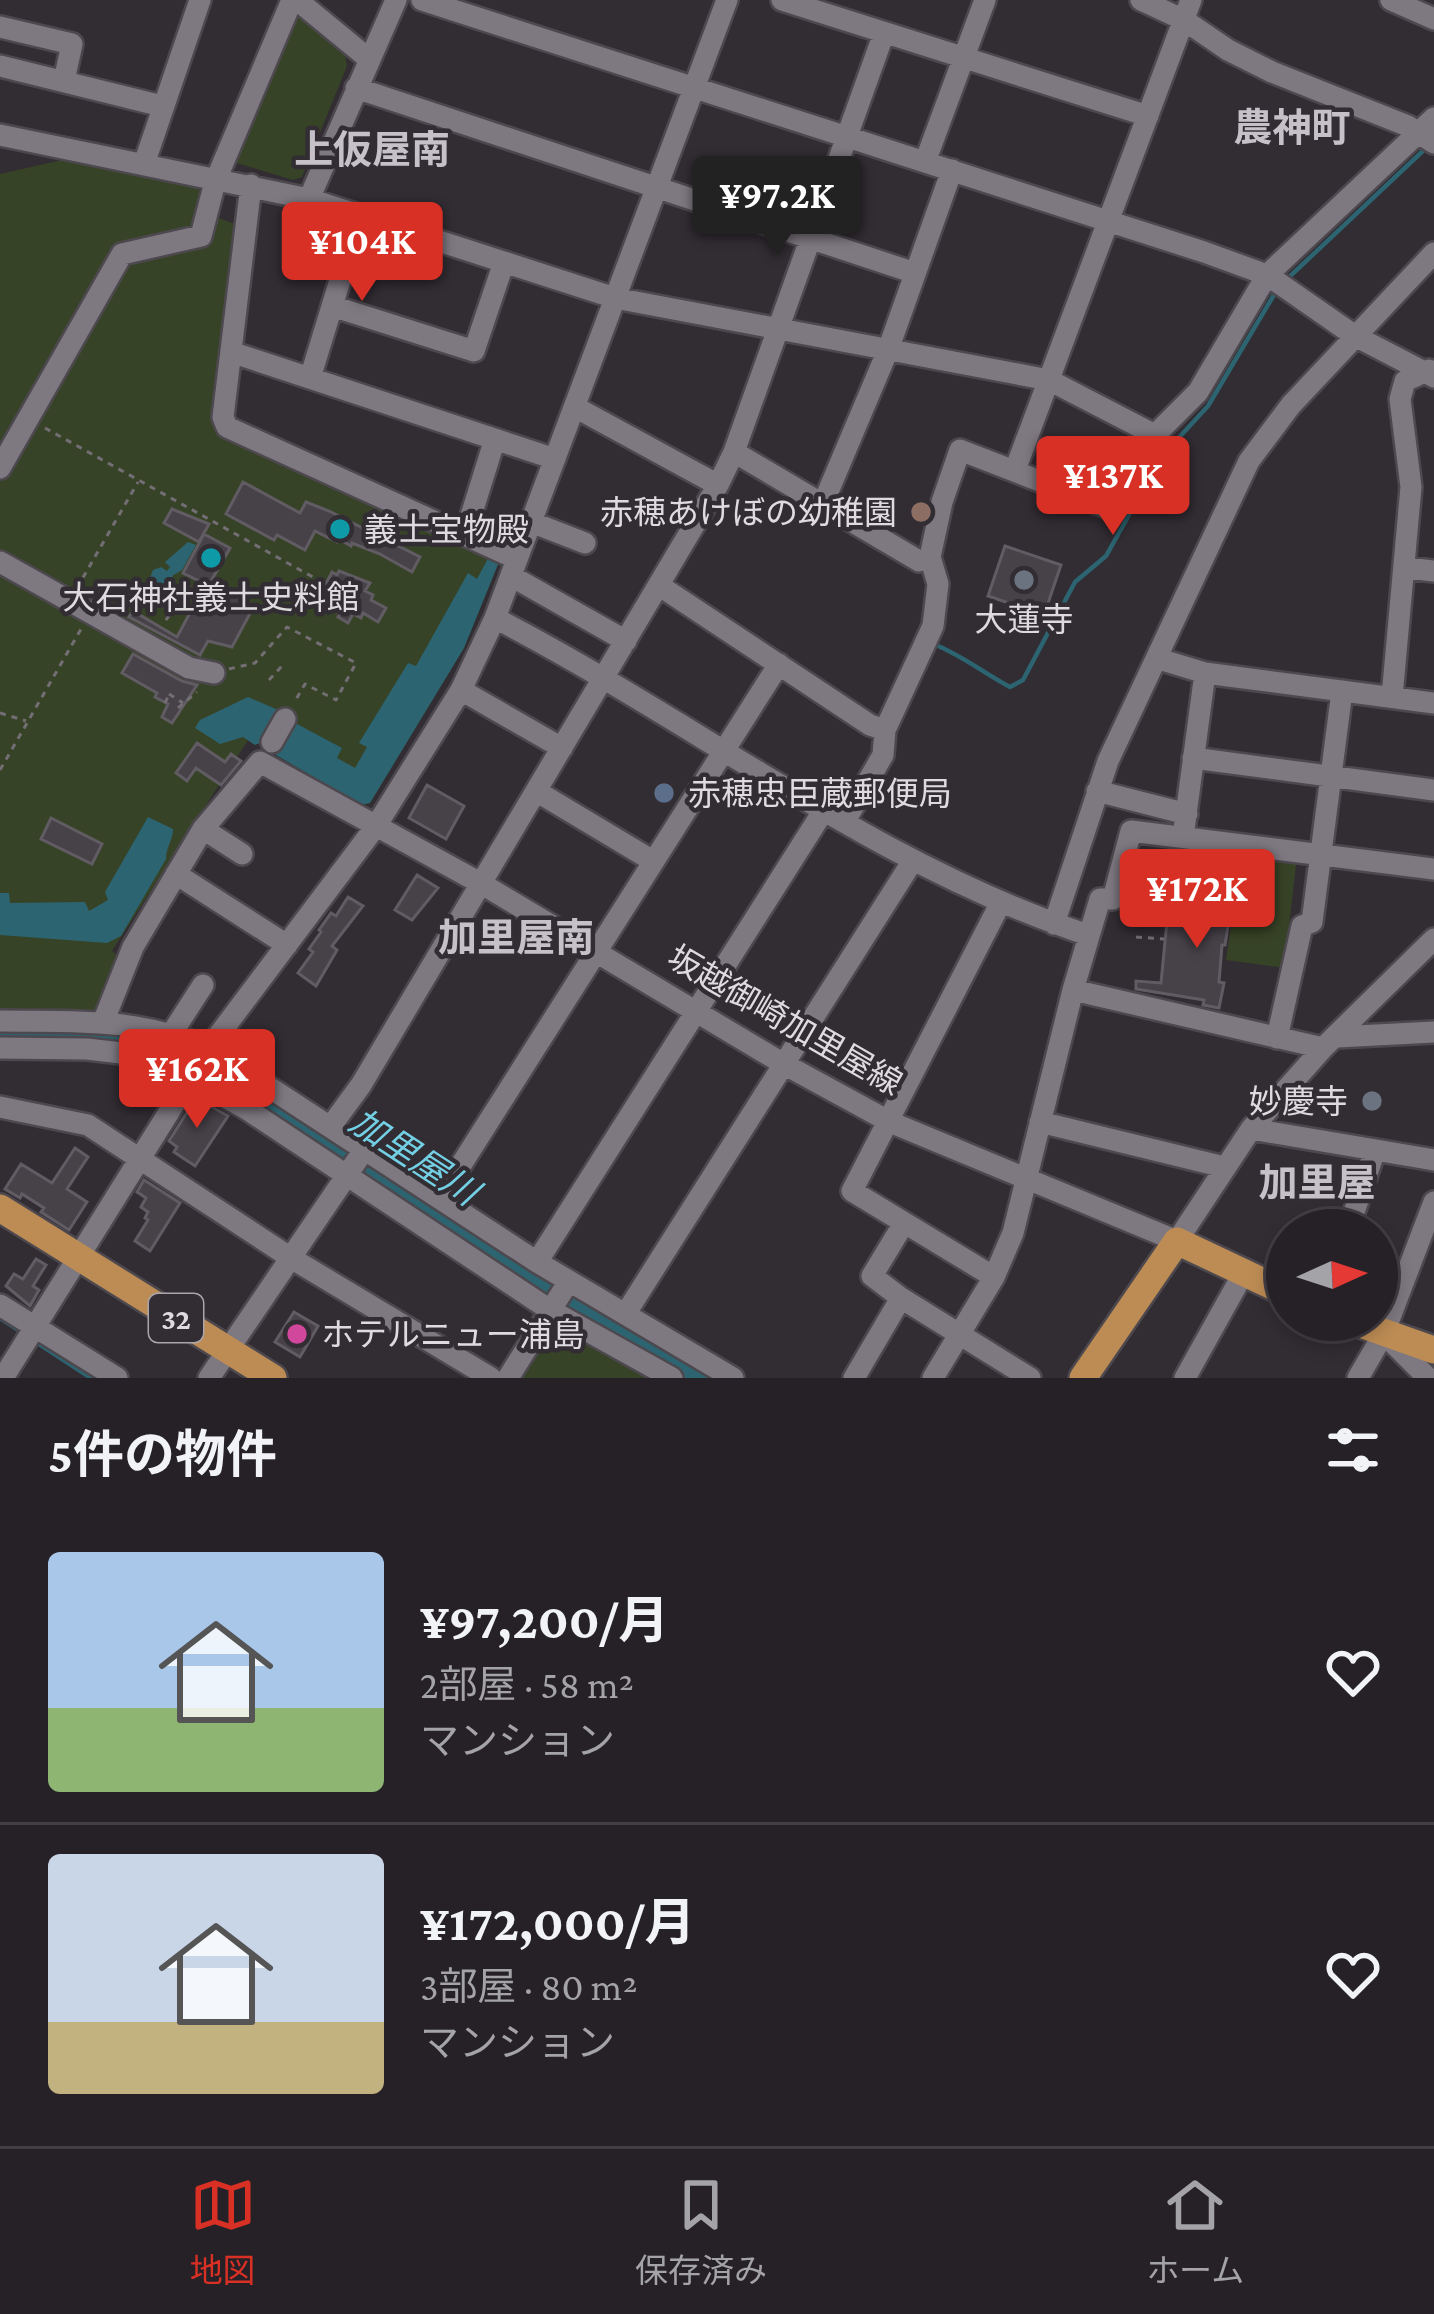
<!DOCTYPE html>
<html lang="ja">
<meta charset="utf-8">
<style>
body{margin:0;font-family:"Crimson Pro","Noto Sans JP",serif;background:#322e32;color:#f1f3f6;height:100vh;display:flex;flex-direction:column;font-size:45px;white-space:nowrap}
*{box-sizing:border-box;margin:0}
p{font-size:39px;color:#a4a3a7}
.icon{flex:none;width:66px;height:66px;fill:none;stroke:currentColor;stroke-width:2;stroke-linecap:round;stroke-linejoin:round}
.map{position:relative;height:1378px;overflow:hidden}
.drawer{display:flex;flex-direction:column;background:#262126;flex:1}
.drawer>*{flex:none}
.needle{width:78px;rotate:87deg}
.fabs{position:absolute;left:1266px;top:1209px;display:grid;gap:24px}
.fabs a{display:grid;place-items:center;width:132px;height:132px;border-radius:50%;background:#262126;box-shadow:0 6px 18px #0003,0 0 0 3px #423e43;font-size:60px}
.price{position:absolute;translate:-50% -102px;padding:0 27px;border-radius:12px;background:#d93025;color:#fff;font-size:39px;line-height:78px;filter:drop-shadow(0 3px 6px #0008)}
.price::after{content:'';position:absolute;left:50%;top:72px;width:36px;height:27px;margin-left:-18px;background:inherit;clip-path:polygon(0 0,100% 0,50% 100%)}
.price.current{background:#222;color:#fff}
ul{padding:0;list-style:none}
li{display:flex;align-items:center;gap:36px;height:300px;padding:0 48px}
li+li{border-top:3px solid #423e43}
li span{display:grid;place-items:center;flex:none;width:336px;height:240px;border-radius:12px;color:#555}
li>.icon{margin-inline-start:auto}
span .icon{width:144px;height:144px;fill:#fffc;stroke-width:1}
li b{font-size:51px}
h2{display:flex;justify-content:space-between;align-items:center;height:144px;padding:0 48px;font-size:51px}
.menu{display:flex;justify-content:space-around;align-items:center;height:168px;border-top:3px solid #423e43;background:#262126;font-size:33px;color:#a4a3a7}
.menu a{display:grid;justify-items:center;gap:6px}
.menu .current{color:#d93025}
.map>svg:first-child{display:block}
.green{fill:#374326}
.water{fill:#2c6571}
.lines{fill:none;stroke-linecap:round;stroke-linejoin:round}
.stream{stroke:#2c6571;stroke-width:4.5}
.river{stroke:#2c6571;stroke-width:27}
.building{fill:#474148;stroke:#615c63;stroke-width:3}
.minor-casing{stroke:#4c484e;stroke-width:26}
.major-casing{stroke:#4c484e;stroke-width:32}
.path{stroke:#736e74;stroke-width:3;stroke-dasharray:6 6;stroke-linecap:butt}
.minor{stroke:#7e7880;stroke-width:21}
.major{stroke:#bd8c54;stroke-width:27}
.education-dot{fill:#8d6e63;stroke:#322c33;stroke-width:4.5}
.culture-dot{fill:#0f9aa8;stroke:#322c33;stroke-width:4.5}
.worship-dot{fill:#6b7280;stroke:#322c33;stroke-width:4.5}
.service-dot{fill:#5c6f8a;stroke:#322c33;stroke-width:4.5}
.hotel-dot{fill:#d1479c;stroke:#322c33;stroke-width:4.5}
.labels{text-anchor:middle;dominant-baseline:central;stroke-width:9;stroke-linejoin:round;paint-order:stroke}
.shield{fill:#322c33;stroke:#aaa6ab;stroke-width:3}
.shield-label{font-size:30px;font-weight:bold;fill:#dedbdf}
.poi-label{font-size:33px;fill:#dedbdf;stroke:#322c33;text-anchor:start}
.street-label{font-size:33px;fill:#dedbdf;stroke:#322c33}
.water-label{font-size:36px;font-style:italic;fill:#73d0e4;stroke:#322c33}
.quarter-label{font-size:39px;font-weight:bold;fill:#c6c0c8;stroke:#322c33}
</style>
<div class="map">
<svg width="1434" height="1378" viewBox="0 0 1434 1378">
<rect width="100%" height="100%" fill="#322c33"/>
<path class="green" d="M293 9 345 54 347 66 302 177 293 180 230 161Z
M71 158 196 184 203 197 200 211 235 224 215 417 501 557 464 648 370 803 361 805 276 755 270 739 255 745 248 740 112 951 122 959 100 1006 89 1017 0 1018V174Z
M1242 851 1297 857 1284 968 1226 960Z
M550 1310 672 1378H508Z"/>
<path class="water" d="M188 542 196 545 182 570 172 576 176 583 171 598 152 603 136 595 123 604 125 592 146 589 153 570 161 567 167 571 170 567 165 562Z
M491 553 501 557 464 648 370 803 361 805 276 755 269 739 255 745 243 737 220 744 195 728 200 720 248 697 294 717 297 724 342 748 337 758 355 768 367 747 359 743 408 663 416 666 468 573 477 579Z
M148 817 173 829C173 840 166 847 166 859L121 936 107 943 0 935V893H9L10 903 85 902 89 911 108 900 105 892Z"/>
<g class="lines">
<path class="stream" d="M1286 280 1426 148
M938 646C964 657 984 673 1010 687L1023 680 1075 582 1106 556 1162 456 1208 406 1278 288
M0 1318 21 1332
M36 1342 91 1378"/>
<path class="river" d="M0 1033 115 1038 163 1047 219 1073 580 1308 702 1378"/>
</g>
<path class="building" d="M243 482 300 513 306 502 329 511 420 557 412 572 380 554 352 543 351 546 339 539 337 542 315 531 305 550 277 535 274 540 226 514Z
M172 509 209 524 199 542 164 523Z
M204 534 230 548 210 583 254 606 232 647 208 641 200 655 129 617 133 611 177 637 198 598 191 594 199 581 183 573Z
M1005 546 1061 565 1044 615 988 596Z
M339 571 370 583 365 591 373 595 371 600 386 608 378 622 363 613 361 618 353 614 348 623 338 617 340 614 317 601 332 572 337 575Z
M133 654 182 681 197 685 172 723 162 717 168 704 155 697 157 693 122 673Z
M197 743 225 762 231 754 241 761 221 785 196 768 187 781 176 773Z
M427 785 464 806 446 839 409 818Z
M51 818 102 844 92 864 41 839Z
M1215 866 1237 870 1225 945H1222L1219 982 1224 983 1219 1008 1203 1005 1204 1000 1136 989V981L1161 983 1167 921 1212 925 1219 886 1213 885Z
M1147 867 1178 870 1174 898 1144 895Z
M417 875 438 888 412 920 395 910Z
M348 897 363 906 332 946 337 950 316 986 298 973 313 952 309 949 321 932 319 930 331 913 336 916Z
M196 1098 228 1116 195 1166 174 1152 177 1147 169 1141Z
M75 1148 88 1157 67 1189 87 1202 69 1230 41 1212 44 1208 22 1194 20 1198 5 1189 21 1164 52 1183Z
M144 1180 180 1203 150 1251 135 1241 148 1220 145 1218 148 1212 141 1207 146 1198 137 1192Z
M36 1259 46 1265 33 1286 39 1290 30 1306 6 1286 14 1274 23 1279Z
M294 1312 318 1326 300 1357 275 1342Z"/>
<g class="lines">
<g class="minor-casing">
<path id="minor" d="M297 0 370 60
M422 0 1204 252 1267 275 1355 336 1434 377
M782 0 1148 116
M1141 0 1184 20 1228 50 1272 72 1408 126 1434 143
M1391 0 1434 19
M0 27 72 44 64 81
M0 66 162 106
M356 88 915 273
M0 135 309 199 615 298 1049 380 1155 435
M925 162 985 0
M144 164 200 0
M251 185 223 417 227 427 517 559
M309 199 396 0
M332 306 474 351 504 262
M231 352 555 459
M311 375 360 215
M575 407 718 485
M734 452 919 561 930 557
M0 468 122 254 201 236 215 182 292 0
M1015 470 1191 0
M822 506 888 350 952 170
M531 522 585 543
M465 535 495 439
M0 562 189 668 214 673
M1407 568 1434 571
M511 576 626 641
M660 586 870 725 885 730
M495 618C694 721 874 864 1088 935
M1159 659 1205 673 1434 703
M461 690 562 748
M1392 697 1411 487 1400 399 1405 381 1429 370
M272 742 285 719
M1193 758 1434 790
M536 791 653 861
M1097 791 1187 814
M845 821 883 755 885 730 933 626 938 584 930 557 942 502 960 450 1114 510 1155 435 1198 392 1267 275 1434 118
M203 829 242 854
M1183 837 1205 673
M176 874 287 945
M1054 924 1108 761 1249 461 1291 405 1434 253
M1073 990 1100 899H1113L1131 831 1434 869
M104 1020 133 947 203 829 260 762 482 884 782 1063 890 1122 1177 1241 1251 1129 1323 1048 1434 939
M0 1021C80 1022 133 1017 209 1048L537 1262 733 1378
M172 1033 203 985
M1337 1037 1434 1032
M1277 1038 1302 926 1312 922 1342 691
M0 1048 87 1049 147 1056 163 1062 245 1108 550 1310 672 1378
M0 1107 88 1125 291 1258 491 1378
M1040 1122 1224 1167
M331 1126 361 1085 718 485 734 452 884 33
M1251 1129 1434 1160
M440 1198 779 664
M1348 1230 1375 1150
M537 1262 824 810
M994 1277 852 1191 1000 904
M901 1298 872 1276 904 1223
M0 1305 117 1378
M626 1313 912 862
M1384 1334 1428 1378
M3 1378 209 1048 376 826 461 690 495 618 727 0
M209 1378 364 1150
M508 1378 569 1281
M854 1378 901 1298 1030 1378
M933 1378 994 1277 1013 1233 1073 990 1323 1048
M1185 1378 1243 1274
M1358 1378 1384 1333 1434 1202"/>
</g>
<g class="major-casing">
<path id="major" d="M0 1208 273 1378
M1349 1320 1434 1350
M1083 1378 1177 1241 1287 1293"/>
</g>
<path class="path" d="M45 428 320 581
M77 588 138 482
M166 620 193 581
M229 669 255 663 287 627 356 663 336 700 305 684 295 701
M269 680 282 666
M169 694 183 703
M165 703 170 692
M178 708 197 692
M0 713 26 721
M0 770 81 629
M1136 937 1164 939"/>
<use href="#minor" class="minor"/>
<use href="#major" class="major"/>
</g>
<circle class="education-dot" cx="921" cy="512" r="12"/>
<g class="culture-dot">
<circle cx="340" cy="529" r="12"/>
<circle cx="211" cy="558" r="12"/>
</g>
<g class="worship-dot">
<circle cx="1024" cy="580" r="12"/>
<circle cx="1372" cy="1101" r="12"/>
</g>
<circle class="service-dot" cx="664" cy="793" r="12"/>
<circle class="hotel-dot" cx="297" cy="1334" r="12"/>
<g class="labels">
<rect class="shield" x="149" y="1294" width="54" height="48" rx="9"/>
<g class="shield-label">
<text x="176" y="1318">32</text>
</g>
<g class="poi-label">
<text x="897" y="512" text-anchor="end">赤穂あけぼの幼稚園</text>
<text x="364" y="529">義士宝物殿</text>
<text x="211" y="597" text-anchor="middle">大石神社義士史料館</text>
<text x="1024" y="619" text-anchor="middle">大蓮寺</text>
<text x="688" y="793">赤穂忠臣蔵郵便局</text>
<text x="1348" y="1101" text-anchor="end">妙慶寺</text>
<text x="321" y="1334">ホテルニュー浦島</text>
</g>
<g class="street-label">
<text transform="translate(785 1020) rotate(30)">坂越御崎加里屋線</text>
</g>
<g class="water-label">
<text transform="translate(414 1157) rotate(33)">加里屋川</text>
</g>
<g class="quarter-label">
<text x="1292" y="127">農神町</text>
<text x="372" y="149">上仮屋南</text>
<text x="516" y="937">加里屋南</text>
<text x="1317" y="1182">加里屋</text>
</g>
</g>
</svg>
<div class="fabs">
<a><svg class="needle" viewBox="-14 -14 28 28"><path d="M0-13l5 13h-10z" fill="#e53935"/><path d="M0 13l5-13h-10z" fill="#a4a3a7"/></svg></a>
</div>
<b class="price current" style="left:777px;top:258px">¥97.2K</b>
<b class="price" style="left:362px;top:304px">¥104K</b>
<b class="price" style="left:1113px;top:538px">¥137K</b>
<b class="price" style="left:1197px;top:951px">¥172K</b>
<b class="price" style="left:197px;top:1131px">¥162K</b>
</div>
<section class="drawer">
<h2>5件の物件<svg class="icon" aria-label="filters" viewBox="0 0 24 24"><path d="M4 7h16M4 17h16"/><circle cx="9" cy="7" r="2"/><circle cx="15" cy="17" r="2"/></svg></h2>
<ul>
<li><span style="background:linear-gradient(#a9c7e8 65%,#8fb573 0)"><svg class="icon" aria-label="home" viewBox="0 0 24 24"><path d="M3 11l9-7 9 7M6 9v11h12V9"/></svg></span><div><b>¥97,200/月</b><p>2部屋 · 58 m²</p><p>マンション</p></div><svg class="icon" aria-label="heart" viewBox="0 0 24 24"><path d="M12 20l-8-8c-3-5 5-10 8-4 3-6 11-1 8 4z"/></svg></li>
<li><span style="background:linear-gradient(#c9d6e8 70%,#c2b280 0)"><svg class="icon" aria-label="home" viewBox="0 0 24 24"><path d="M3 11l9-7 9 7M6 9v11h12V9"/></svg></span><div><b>¥172,000/月</b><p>3部屋 · 80 m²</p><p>マンション</p></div><svg class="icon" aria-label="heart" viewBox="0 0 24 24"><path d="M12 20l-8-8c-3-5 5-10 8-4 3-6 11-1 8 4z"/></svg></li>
</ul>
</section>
<nav class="menu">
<a class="current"><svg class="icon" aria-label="map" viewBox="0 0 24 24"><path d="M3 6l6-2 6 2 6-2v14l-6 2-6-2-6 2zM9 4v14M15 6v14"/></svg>地図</a>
<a><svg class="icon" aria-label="saved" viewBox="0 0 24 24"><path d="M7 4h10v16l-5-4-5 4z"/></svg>保存済み</a>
<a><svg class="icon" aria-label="home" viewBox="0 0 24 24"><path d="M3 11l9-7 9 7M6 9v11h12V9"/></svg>ホーム</a>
</nav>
